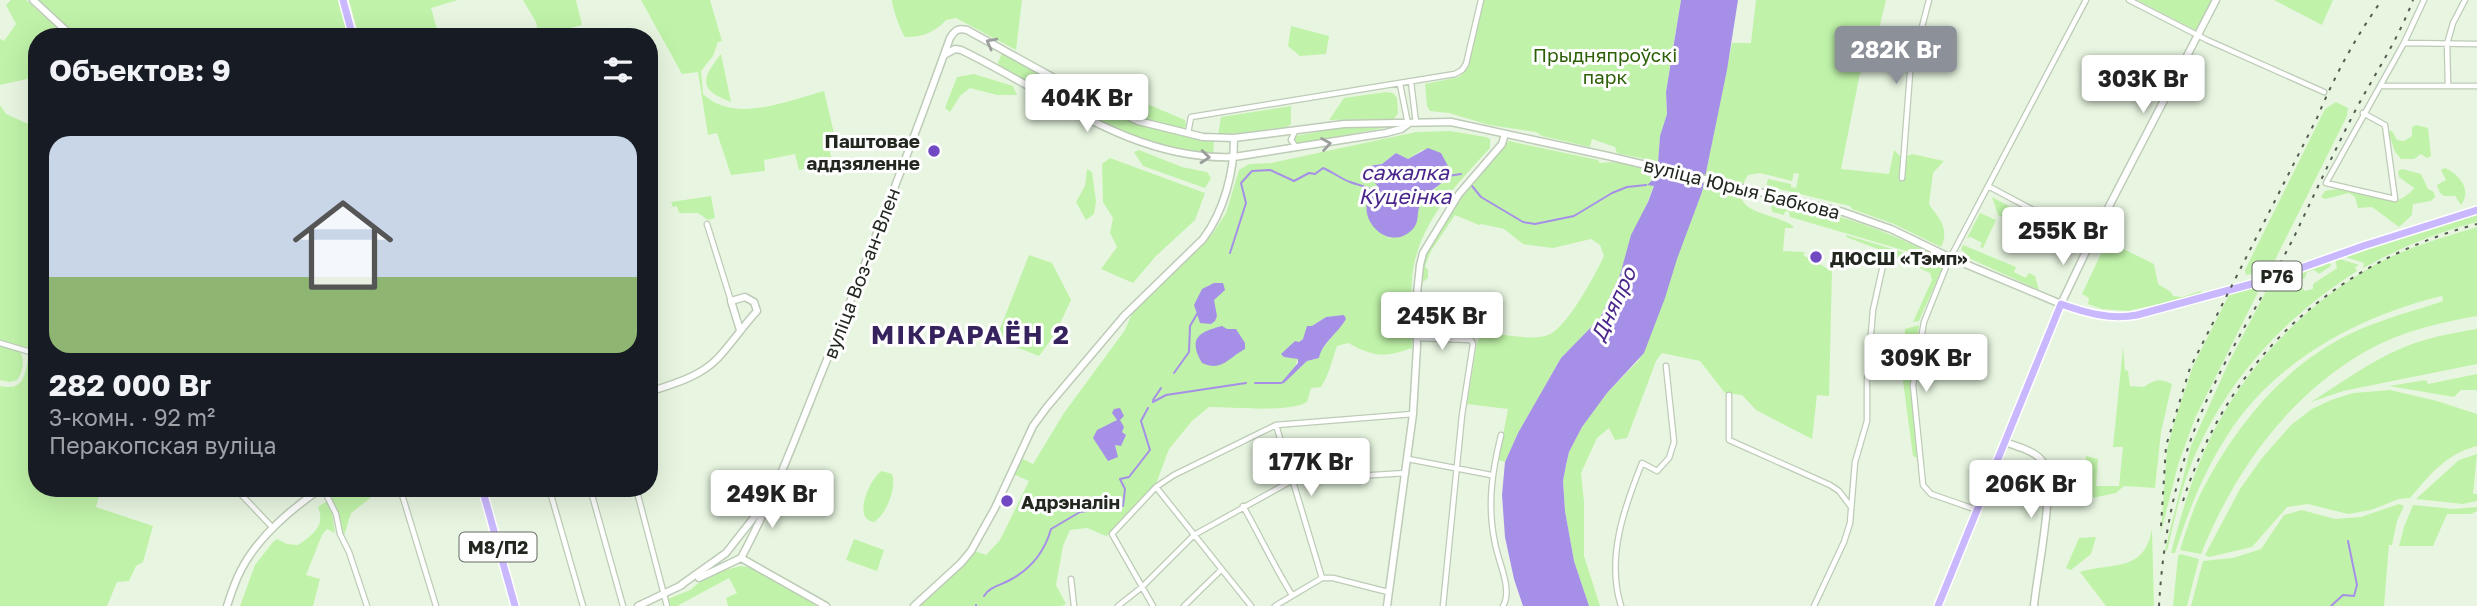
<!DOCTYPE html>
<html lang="ru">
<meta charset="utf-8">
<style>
body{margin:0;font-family:"Golos Text",sans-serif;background:#242831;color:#f1f3f6;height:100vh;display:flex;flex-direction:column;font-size:26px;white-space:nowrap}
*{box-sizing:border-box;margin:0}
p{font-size:23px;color:#9ea1a6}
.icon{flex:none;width:38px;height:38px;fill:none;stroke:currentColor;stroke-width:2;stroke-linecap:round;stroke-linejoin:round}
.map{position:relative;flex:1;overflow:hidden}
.panel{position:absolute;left:28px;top:28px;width:630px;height:469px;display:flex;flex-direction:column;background:#171b24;border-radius:28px;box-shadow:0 7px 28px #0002}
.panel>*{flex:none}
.price{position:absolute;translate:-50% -60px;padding:0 16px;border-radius:7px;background:#fff;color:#222;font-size:23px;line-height:46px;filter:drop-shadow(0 2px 4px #0008)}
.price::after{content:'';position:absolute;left:50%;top:42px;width:21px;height:16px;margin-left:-10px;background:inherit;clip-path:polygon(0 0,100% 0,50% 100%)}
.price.active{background:#8c9099;color:#fff}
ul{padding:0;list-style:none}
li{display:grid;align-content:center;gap:14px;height:371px;padding:0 21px}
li+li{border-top:2px solid #363941}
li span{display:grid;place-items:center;height:217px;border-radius:21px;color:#555}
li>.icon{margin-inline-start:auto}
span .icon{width:126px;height:126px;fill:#fffc;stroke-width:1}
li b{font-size:30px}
h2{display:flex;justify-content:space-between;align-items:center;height:84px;padding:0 21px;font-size:30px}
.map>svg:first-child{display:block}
.green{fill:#c0f3a9;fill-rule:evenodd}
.water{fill:#a58fe7}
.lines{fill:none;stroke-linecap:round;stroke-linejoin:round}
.stream{stroke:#a58fe7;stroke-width:2}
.street-casing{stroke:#bdcbb7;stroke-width:7}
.secondary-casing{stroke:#bdcbb7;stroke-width:9}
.primary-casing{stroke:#fff;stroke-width:10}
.street{stroke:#fff;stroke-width:4.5}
.secondary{stroke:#fff;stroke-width:6}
.primary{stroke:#cab8fe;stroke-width:7}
.rail{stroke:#545c51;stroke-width:2;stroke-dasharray:3.5 7;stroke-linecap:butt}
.oneway{stroke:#9c9e9b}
.poi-dot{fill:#7149c2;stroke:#fefefe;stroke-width:2.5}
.labels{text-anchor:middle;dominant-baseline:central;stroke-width:6;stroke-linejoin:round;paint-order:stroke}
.shield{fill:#fefefe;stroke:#646863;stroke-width:2}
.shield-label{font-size:18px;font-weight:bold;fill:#222820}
.park-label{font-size:19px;fill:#2d6007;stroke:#fefefe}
.poi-label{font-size:19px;font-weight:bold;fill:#222820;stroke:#fefefe;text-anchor:start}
.street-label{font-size:19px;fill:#222820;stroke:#fefefe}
.water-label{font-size:21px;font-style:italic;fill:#4a268b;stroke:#fefefe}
.district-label{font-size:26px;font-weight:bold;letter-spacing:2px;fill:#36235e;stroke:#fefefe}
</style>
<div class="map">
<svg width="2477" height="606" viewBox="0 0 2477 606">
<rect width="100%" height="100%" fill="#e8f6e1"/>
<path class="green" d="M11 0H26L66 35 64 37H37V66L27 79 0 85V39L4 41 16 24 6 5Z
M38 0H340L350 37H80Z
M349 0H458L431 8 439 37H359Z
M523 0H576L582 25 552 33 551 37H539L536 22Z
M641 0H710L722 41 718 42 713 56 701 71 703 94C734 124 787 101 824 91L834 133 830 153 833 163 799 170 795 154 764 160 765 171 731 175 717 133 708 135 698 72 682 74Z
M892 0H1022L1016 50 956 18 946 20C936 32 920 38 905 37 901 32 892 7 892 0Z
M1484 0H1681L1671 59 1666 92 1667 114 1660 136 1658 162 1617 153 1615 147 1592 139 1590 147 1542 136 1536 132 1489 125 1449 113 1430 111 1427 106 1425 84 1459 77 1467 69Z
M1756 0H1886L1870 66 1860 73 1841 169 1889 174 1894 150 1900 156 1902 170 1905 157 1912 154 1944 161 1933 173 1929 204C1939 219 1950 228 1941 247L1894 224 1852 209 1850 206 1766 186 1768 179 1791 184V187L1796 188 1799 174 1794 173 1792 181 1760 173 1748 175C1723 215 1772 211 1793 226V228H1785L1783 251 1805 252 1803 255 1832 271 1829 396 1817 395 1812 439 1756 410 1742 395 1725 393 1700 361 1662 353 1656 361 1627 438 1615 440 1609 428 1597 438 1581 473 1584 502V556L1600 606H1589L1574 561 1565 511 1563 481 1566 465 1569 452 1582 427 1607 393 1639 360 1655 324 1676 259 1702 192 1732 43H1751Z
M2137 0H2212L2197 31Z
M2274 0H2333L2322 25Z
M1291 26 1329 36 1326 54 1300 56 1288 46Z
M1002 53 1071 90 1065 103 997 65Z
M721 54 731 102C698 90 701 79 721 54Z
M974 74 1013 86 1017 95H997L970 88 960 96 950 112 945 108 957 77Z
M1074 92C1109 111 1138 123 1177 133 1190 136 1201 141 1214 142L1213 154C1160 151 1114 128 1067 105Z
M1386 92 1393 93 1397 98 1398 113 1394 119 1329 120 1344 98Z
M1115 98 1138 100 1185 120 1186 126 1183 129 1138 117 1139 114 1113 103Z
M2336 102 2348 108 2347 116 2272 266 2266 271 2246 275 2245 270 2325 109Z
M0 105 6 114 37 128V350L0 340Z
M1291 106V124L1285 128 1218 135 1221 117Z
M1400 125 1296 144 1293 140 1295 136 1346 127Z
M2416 125 2428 128 2431 156 2427 158 2421 154 2414 159H2401L2395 152 2388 131H2392L2397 140 2404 141 2412 136V127Z
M1450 131 1486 137 1490 139V148C1459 182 1427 214 1415 260 1409 281 1412 325 1412 348 1383 358 1375 357 1348 343L1337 346C1332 360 1329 375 1321 387L1311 388 1307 402C1289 413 1232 407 1209 407L1192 421 1169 449 1153 492 1113 532 1106 536 1087 528 1070 530 1063 546 1056 585 1066 604 1061 606H919L947 581 975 551 986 555 1000 540 1029 481 1013 474 1021 458 1033 464 1064 413 1125 330 1133 311 1213 233 1226 213 1239 170 1249 164 1271 163 1416 132ZM1422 150H1425L1447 176 1420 205 1417 213 1391 238C1375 233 1370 221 1367 206L1378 198 1379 188 1367 173 1369 166 1382 164 1396 153 1408 159ZM1326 317 1346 319 1320 352 1319 358 1307 361 1292 375 1298 359 1282 354 1303 339 1312 326ZM1117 420 1122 432 1126 435 1121 445 1115 444 1116 451 1098 444 1093 438Z
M1509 141 1598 160 1600 163C1619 160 1639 166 1658 171L1657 177 1648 185H1654L1616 285 1600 318 1561 358 1518 433 1505 462 1498 460 1508 409 1467 404 1477 343 1483 332C1499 334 1534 341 1548 335 1567 328 1595 275 1604 256L1600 245 1591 239 1553 248 1523 244 1504 229 1481 224 1479 225 1455 215 1431 251 1425 266 1428 270V278L1423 282C1423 275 1423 267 1425 260 1434 224 1481 167 1509 141Z
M1139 150 1182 167 1207 172 1211 178 1205 188 1143 166 1134 152Z
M1110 158 1205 193 1195 220 1156 256 1133 283 1101 269 1117 247 1110 233 1113 218 1103 202 1102 164Z
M2445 168C2460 175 2472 190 2461 205L2455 196H2444L2440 193 2437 185 2446 180 2441 170Z
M1087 169 1092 172 1096 201 1094 214 1086 220 1076 202 1085 186Z
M2402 169 2421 174 2428 189 2434 192 2435 197 2431 201 2413 204 2412 215 2399 227 2372 207 2358 208 2355 197 2349 193 2325 199 2321 197 2325 191C2340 187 2361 190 2375 195 2380 196 2386 200 2391 201 2399 202 2410 194 2414 188L2399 177 2398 171Z
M711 196 715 218 708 220 698 213H679L677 206 673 207 671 202Z
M1992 197 2065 236 2063 240H2053L1998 215Z
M1770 199C1830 212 1892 230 1945 262L1919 321 1913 322 1932 280 1930 273 1878 249 1846 237V235L1936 262 1937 260 1790 217 1789 212 1785 211 1784 215 1772 212Z
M1980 213 1996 220 1983 248 1980 247 1982 243 1971 237 1967 238Z
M2477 215V222C2433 234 2404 246 2363 268L2364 263 2345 257 2415 233Z
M2477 227V316C2437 323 2396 333 2361 354 2285 400 2234 472 2201 554L2180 550C2187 528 2194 505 2205 485 2236 427 2280 372 2338 340 2370 322 2408 313 2443 301L2442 296C2359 316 2274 361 2227 436 2203 473 2188 512 2175 553H2171C2180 518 2190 484 2204 452 2239 372 2305 302 2382 261 2412 246 2445 237 2477 227Z
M2107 241 2154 264 2158 284 2171 292 2173 296 2182 297 2201 291 2203 294 2128 311 2102 309 2088 304 2089 298 2082 294Z
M1963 245 2016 267 2014 272 2026 278 2029 273 2035 276 2039 290 1962 255 1964 252 1961 250Z
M1029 255 1052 263 1071 300 1055 334 1039 356 996 339Z
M2340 259 2359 265 2355 267 2357 271C2280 320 2220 387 2188 473 2179 498 2173 525 2167 551L2165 550 2191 446 2229 362 2272 280 2330 262 2331 266 2319 274 2314 270 2307 272 2305 278 2295 281 2298 289 2303 288 2304 291 2313 289V284L2337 268 2335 260Z
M2262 284 2195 418 2178 465 2161 532 2167 449 2175 420 2193 366 2229 295Z
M1919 325 1911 383 1917 458 1913 456 1903 381 1905 329Z
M2477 329V364L2343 391 2311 402C2341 383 2369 362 2402 348 2425 338 2452 333 2477 329Z
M0 346 20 352C25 360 23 372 17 380L10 382 0 380Z
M2123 347 2125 370 2128 371 2130 386 2144 387C2155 379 2160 378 2172 384L2161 432 2155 488 2124 486 2116 493 2087 499 2083 495 2086 456 2098 459 2096 486H2119L2123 447H2113Z
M33 355 37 356V488H101L96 507 153 526 143 562 136 566 129 581 117 582 107 606H0V386C23 391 25 377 28 358Z
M2477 374V390H2461L2454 397 2389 386 2426 380 2428 384Z
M2390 390 2437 401 2477 414V446C2444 455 2431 474 2410 498L2399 499 2371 510 2348 514 2308 504 2287 507 2252 547 2209 557 2205 555 2240 489 2262 458 2291 425 2312 409 2331 400 2353 393Z
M2477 454 2473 494H2477V501L2463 504 2416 499 2459 460Z
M882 471 892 474C897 488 886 515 874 522 851 520 871 476 882 471Z
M351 488H383L351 513 344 536 337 508 331 498Z
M327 501 332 513 335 533 327 529 322 535 306 575 320 579 313 606H240L255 565 273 542 277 539 287 544 298 545C312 535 326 526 318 507Z
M2399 504 2404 506 2397 521 2392 545H2389L2384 606H2191L2203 561 2233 558 2261 549 2284 515 2302 510 2335 519 2361 517Z
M2413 505 2453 509 2477 507V511L2471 514H2447L2433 546H2399L2404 527Z
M2152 529 2154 606H2106L2080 572C2113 562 2144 573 2152 529Z
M2096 537 2091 554 2071 570 2066 568 2079 538Z
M854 539 884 550 877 571 846 560Z
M2180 554 2199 559 2187 606H2173L2178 556Z
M741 566 753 568 817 606H728L726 598 737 593 729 578 677 606H670L668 599 690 590 700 582 725 570Z"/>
<path class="water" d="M1681 0H1738L1727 70 1702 192 1677 259 1665 298 1644 353 1607 393 1582 427 1569 452 1566 465 1563 481 1565 511 1574 561 1589 606H1523L1514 579 1505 537 1502 495 1505 462 1518 433 1561 358 1600 318 1620 275 1631 235 1648 202 1654 186 1647 185 1657 176 1660 136 1667 114 1666 92Z
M1428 148 1441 153 1449 168 1443 182 1431 191 1427 199 1420 205C1416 214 1420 222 1412 230 1386 255 1352 212 1373 194L1378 197 1379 188 1367 173 1363 172 1369 166 1382 164 1396 153 1408 159Z
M1214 283H1223L1225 290 1214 300 1217 316 1215 321 1211 324 1200 323 1194 305 1202 289Z
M1344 315 1346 319C1338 333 1322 343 1319 358L1307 361 1284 383 1280 384 1298 363V359L1284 357 1281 354 1295 341 1299 342 1303 339 1307 326H1312L1326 317Z
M1222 326 1227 329H1236L1245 343V349C1228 358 1222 372 1202 363 1188 339 1198 332 1222 326Z
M1120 408 1124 416 1120 420 1124 427 1122 432 1126 435 1121 446 1115 445 1118 457 1108 461 1093 438 1097 430 1117 420 1112 413 1114 409Z"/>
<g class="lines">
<path class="stream" d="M1448 176 1461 174
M1472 186 1481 197 1523 222 1535 224 1574 216 1612 193 1627 187 1646 185
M1230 253 1246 203 1241 183 1252 171 1270 170 1294 181 1309 173 1315 174 1323 168C1333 172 1341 179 1350 182 1361 186 1369 187 1378 193
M1174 373 1189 352 1190 326 1197 314
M1255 383H1281
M1153 400 1161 388
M1153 402 1166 395 1246 383
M984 596C990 587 998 586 1008 581 1030 570 1044 554 1051 529L1080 512 1123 506 1125 489 1120 479 1129 477 1150 450 1141 421 1148 408
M976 605V606
M2331 606 2343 595 2354 596 2357 585 2348 541"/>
<g class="street-casing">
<path id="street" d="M2129 0 2207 40 2324 92
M2404 43 2477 44
M1411 82 1416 123
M1400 84 1408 124
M2448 85 2447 44 2453 23 2465 0
M2380 86H2477
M2363 113 2385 125 2395 199 2326 183 2404 43 2424 0
M1295 131 1291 140 1296 147
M1188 133 1191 117 1455 74 1462 70 1466 64 1481 0
M1902 178 1910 73 1929 0
M1988 186 2091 241
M707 224 731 301
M1417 338 1471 340 1473 344 1462 415 1443 606
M0 343 37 354
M1729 395V440L1830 485 1839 491 1851 507
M1276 425 1322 578
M1501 435C1492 471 1487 506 1495 543 1498 562 1513 589 1503 606
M1408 459 1491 475
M1156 487 1251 606
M235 488 273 528
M323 488 336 514 340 534 349 552 367 606
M400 488 436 606
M549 488 583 606
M590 488 623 606
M636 488 667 606
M1243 506C1260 536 1274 566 1292 595
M1977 510 1931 494 1923 485 1913 385 1924 322 1948 262 2086 0
M1071 579 1074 606
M1118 606 1142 587 1194 535 1293 480 1406 473
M1153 606 1112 534 1156 487 1174 475 1276 425 1413 414
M1184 606 1221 570
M1275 606 1322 578H1333L1388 592
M1621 606C1606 558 1624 508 1642 463L1657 471 1669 458 1674 442 1666 366
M1814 606 1844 542 1850 523 1855 462 1867 421V381L1873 310 1885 256"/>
</g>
<g class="secondary-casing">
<path id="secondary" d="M33 0 73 37
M944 55 955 49 961 50C1049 92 1131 161 1234 157L1386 133 1401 129 1408 124
M649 392C673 384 700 377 718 358 732 343 743 326 757 311L754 302 745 297 731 301 740 330
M2005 442C2018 447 2036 451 2043 462 2057 481 2036 578 2034 606
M741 558C775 495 799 428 826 362 869 255 911 147 950 38 955 30 958 28 967 30L1074 89 1138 121 1203 137 1234 138 1344 124 1451 122 1608 156 1843 212 1891 229 1951 258 2061 304 2091 241 2216 0
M741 558 826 606
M699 578 741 558
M681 585 726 553 766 502
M227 606C231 594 235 581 241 570 257 538 292 508 322 488
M638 606 682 585
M914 606 961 563 971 551 995 508 1033 426 1047 407 1124 316 1203 239C1224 211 1234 173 1234 138
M1387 606 1413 414 1417 346 1416 303 1420 265 1423 253 1459 194 1502 144 1505 134"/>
</g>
<g class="primary-casing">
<path id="primary" d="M343 0 353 37
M482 488 515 606
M1938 606 2061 304C2086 313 2111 320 2137 315L2270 279 2363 246 2477 210"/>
</g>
<use href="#street" class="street"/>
<use href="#secondary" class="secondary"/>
<use href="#primary" class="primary"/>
<path class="rail" d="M2183 501C2229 358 2333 263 2477 224
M2161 526 2166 446 2190 368 2317 118C2334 77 2356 36 2382 0
M2159 606C2162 552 2171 497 2189 445 2214 371 2259 306 2294 237 2314 195 2333 154 2354 113 2374 75 2398 40 2413 0"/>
</g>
<defs><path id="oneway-chevron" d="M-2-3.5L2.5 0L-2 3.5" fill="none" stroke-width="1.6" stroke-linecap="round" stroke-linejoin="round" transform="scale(1.75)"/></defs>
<g class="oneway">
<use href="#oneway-chevron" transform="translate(991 43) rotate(-152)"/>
<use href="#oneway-chevron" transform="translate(1326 144) rotate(-9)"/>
<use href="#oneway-chevron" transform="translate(1205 157) rotate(5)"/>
</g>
<g class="poi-dot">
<circle cx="934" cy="151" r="7"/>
<circle cx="1816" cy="257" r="7"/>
<circle cx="1007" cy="501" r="7"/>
</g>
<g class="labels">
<g class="shield">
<rect x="2252.5" y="261.5" width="49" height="29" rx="5"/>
<rect x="459.5" y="532.5" width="77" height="29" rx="5"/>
</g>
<g class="shield-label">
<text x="2277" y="276">Р76</text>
<text x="498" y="547">М8/П2</text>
</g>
<g class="park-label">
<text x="1605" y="54">Прыдняпроўскі<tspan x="1605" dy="22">парк</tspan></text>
</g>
<g class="poi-label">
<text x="920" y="140" text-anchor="end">Паштовае<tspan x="920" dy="22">аддзяленне</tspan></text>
<text x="1830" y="257">ДЮСШ «Тэмп»</text>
<text x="1021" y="501">Адрэналін</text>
</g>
<g class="street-label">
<text transform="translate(1742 188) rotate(14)">вуліца Юрыя Бабкова</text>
<text transform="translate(861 273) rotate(-69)">вуліца Воз-ан-Влен</text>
</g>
<g class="water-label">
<text x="1405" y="172">сажалка<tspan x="1405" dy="24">Куцеінка</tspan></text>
<text transform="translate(1613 304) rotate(-65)">Дняпро</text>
</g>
<g class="district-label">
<text x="971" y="334">МІКРАРАЁН 2</text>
</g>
</g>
</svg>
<b class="price active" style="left:1896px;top:86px">282K Br</b>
<b class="price" style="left:2143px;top:115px">303K Br</b>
<b class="price" style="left:1087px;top:134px">404K Br</b>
<b class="price" style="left:2063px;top:267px">255K Br</b>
<b class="price" style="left:1442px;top:352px">245K Br</b>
<b class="price" style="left:1926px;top:394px">309K Br</b>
<b class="price" style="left:1311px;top:498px">177K Br</b>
<b class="price" style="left:2031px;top:520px">206K Br</b>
<b class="price" style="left:772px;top:530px">249K Br</b>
<section class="panel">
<h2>Объектов: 9<svg class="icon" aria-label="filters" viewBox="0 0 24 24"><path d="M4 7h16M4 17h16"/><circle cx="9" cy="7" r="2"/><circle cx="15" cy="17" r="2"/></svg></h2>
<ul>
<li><span style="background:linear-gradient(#c9d6e8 65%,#8fb573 0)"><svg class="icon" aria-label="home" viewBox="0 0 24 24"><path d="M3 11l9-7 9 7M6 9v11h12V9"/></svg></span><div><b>282 000 Br</b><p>3-комн. · 92 m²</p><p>Перакопская вуліца</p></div></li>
</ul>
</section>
</div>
